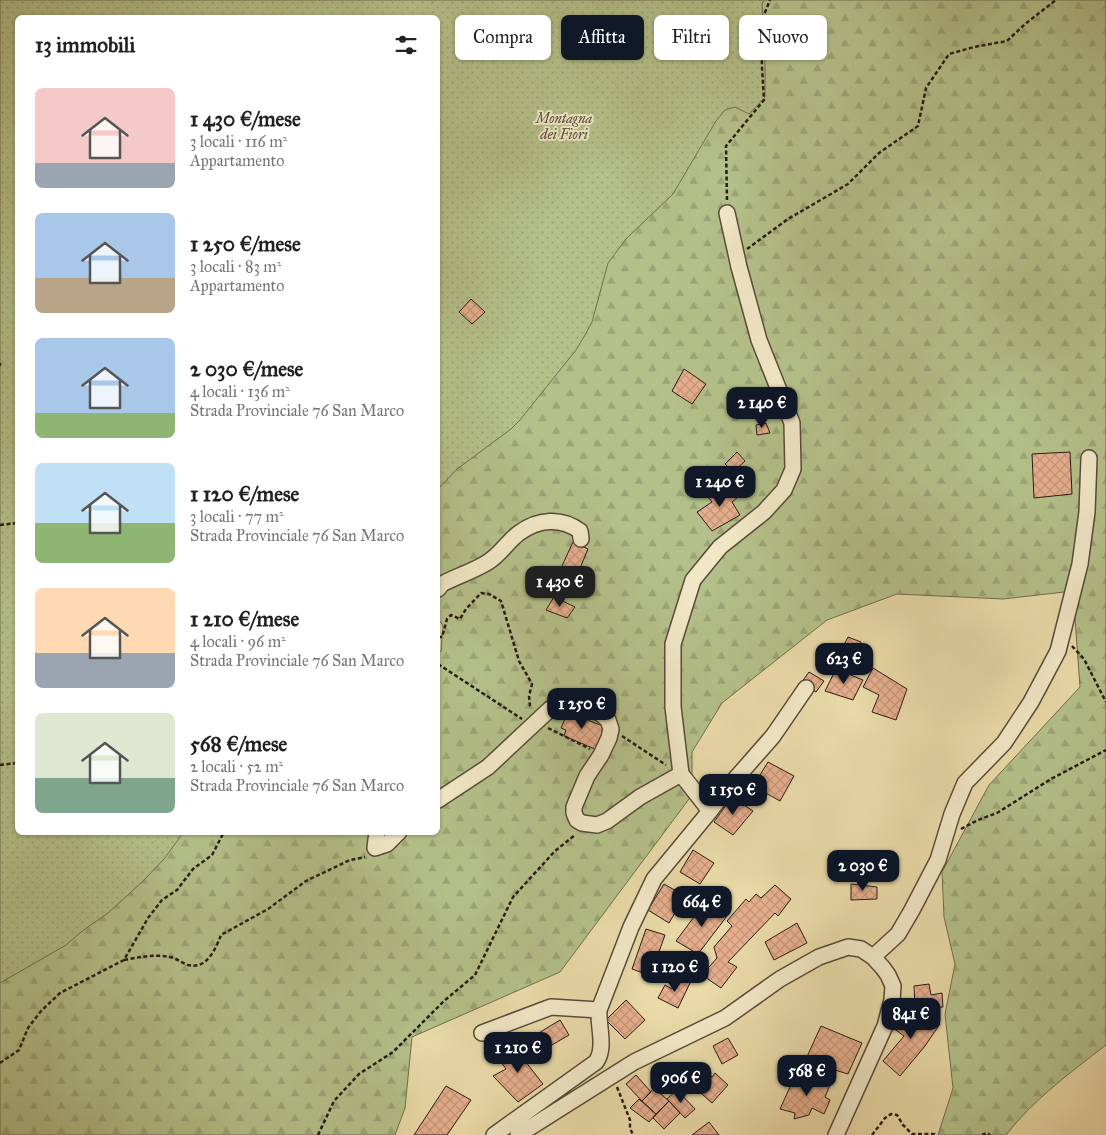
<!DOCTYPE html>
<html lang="it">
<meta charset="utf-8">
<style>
body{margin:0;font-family:"IM FELL Great Primer",serif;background:#f2f2f2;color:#202124;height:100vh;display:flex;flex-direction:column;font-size:19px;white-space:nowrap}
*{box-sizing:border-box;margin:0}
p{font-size:16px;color:#757577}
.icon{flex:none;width:28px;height:28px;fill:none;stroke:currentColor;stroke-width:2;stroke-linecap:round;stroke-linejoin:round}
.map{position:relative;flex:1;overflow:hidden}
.details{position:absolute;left:15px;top:15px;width:425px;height:820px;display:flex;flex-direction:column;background:#fff;border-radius:8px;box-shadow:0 1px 4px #0004}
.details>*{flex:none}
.banner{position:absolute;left:455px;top:15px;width:475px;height:45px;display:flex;gap:10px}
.price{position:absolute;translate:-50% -42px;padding:0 11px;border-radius:10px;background:#111827;color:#fff;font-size:16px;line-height:32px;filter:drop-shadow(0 1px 2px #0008)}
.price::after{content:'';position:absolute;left:50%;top:30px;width:15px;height:11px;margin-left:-8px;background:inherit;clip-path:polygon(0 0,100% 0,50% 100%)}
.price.selected{background:#222;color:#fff}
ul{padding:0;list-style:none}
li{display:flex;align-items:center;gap:15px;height:125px;padding:0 20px}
li span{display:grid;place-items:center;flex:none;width:140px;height:100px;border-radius:8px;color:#555}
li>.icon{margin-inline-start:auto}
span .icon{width:60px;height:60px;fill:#fffc;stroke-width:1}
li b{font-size:21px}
h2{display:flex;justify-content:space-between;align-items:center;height:60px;padding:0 20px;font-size:21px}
.chip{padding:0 18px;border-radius:8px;background:#fff;box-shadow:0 1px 4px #0004;font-size:18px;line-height:45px}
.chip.selected{background:#111827;color:#fff}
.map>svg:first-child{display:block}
.forest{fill:url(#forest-firs);stroke:#6e6e50}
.park{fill:url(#park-dots);stroke:#6e6e50}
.building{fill:url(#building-cross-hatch);stroke:#281b17}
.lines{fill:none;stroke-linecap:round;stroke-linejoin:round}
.minor-casing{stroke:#584b3b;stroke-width:18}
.path{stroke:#281b17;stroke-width:2.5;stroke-dasharray:4 2.5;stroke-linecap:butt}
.minor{stroke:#f1e7c6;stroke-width:15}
.labels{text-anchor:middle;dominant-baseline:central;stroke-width:4;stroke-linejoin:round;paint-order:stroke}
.park-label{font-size:14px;font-style:italic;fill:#524d39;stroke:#f1e7c6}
</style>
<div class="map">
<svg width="1106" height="1135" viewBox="0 0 1106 1135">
<defs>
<pattern id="forest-firs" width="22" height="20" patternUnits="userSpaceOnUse" patternTransform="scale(1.25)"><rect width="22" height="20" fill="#b4c089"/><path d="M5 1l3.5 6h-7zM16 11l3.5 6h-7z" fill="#9ba476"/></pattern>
<pattern id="park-dots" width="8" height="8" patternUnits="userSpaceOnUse" patternTransform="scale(1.25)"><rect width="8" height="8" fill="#b4c089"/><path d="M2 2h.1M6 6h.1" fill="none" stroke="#9ba476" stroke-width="1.8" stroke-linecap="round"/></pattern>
<pattern id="building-cross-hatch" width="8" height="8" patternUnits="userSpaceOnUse" patternTransform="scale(1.25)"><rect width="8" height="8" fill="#e6af8d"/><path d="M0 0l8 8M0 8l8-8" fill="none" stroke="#c59679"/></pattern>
</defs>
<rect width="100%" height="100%" fill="#e9daa7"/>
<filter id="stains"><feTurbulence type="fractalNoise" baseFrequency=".004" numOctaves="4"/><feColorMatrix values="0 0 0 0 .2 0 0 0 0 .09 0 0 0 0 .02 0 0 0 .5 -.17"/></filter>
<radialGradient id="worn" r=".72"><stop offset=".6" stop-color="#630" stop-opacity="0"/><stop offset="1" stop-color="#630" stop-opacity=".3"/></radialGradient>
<path class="forest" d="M323 0H1106V1045C1071 1072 1033 1100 1006 1135H938L953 1088 945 1014 955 964 944 917 942 872 989 785 1080 687 1073 591 1003 599 897 594 827 620 722 703 692 752V795L560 972 412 1037 405 1108 395 1135H0V162L18 170V832H438V654L441 651 443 626 438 618V18Z"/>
<path class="park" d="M0 0H764L762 4 765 45V97L749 114 735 107 725 110 716 121 673 194 626 239 608 263 592 322 585 335 576 350 520 420 511 429 457 469 438 489V18H18V832L183 833 164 859 143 881 108 913 81 932 66 945 0 983Z"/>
<path class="building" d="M471 299 485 312 472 324 459 312Z
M684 369 706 384 692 404 672 391Z
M766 423 770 433 757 435 756 425Z
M737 452 745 461 733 472 725 464Z
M1070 452 1072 494 1034 498 1032 454Z
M696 470 704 480 694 490 685 479Z
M730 485 738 497 732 502 740 515 712 531 697 512 712 502 707 496Z
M573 542 588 549 578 573 561 568Z
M554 597 575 607 567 618 546 610Z
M848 637 861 642 858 655 868 660 861 672 835 662Z
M873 668 907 689 896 720 872 712 879 695 863 687Z
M836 669 863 680 853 700 825 691Z
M809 672 824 681 816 692 801 683Z
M568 712 605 727 595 749 564 736 566 730 561 728Z
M768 762 794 776 780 801 753 786Z
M732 797 753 811 733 835 714 822Z
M693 850 714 863 700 884 680 872Z
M664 884 685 896 669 923 648 910Z
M851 884 877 887V899L851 900Z
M775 885 791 899 778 916 775 913 728 962 737 967 721 988 702 975 717 958 714 947 732 926 727 921 746 899 749 902 756 894 761 898Z
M705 902 727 916 698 954 676 941Z
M797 923 807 943 774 960 765 942Z
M646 929 665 935 656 960 666 963 660 979 632 969Z
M677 977 690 983 678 1008 658 998 665 985 672 989Z
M929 984 931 995 942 993 943 1007 915 1009 914 986Z
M626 1000 645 1020 625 1039 606 1020Z
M923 1011 940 1024 925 1046 900 1076 883 1061 904 1036 893 1028 902 1012 916 1020Z
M560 1020 569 1035 545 1049 537 1034Z
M821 1026 862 1043 848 1074 805 1061Z
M728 1038 738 1055 722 1064 713 1046Z
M528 1045 535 1056 525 1061 543 1084 518 1102 493 1076 506 1069 498 1058Z
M696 1065 709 1077 711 1076 712 1077 715 1073 728 1085 712 1103 684 1078Z
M636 1075 651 1092 642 1101 626 1084Z
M803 1075 820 1080 823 1077 830 1085 825 1097 830 1100 824 1114 812 1108 809 1115 794 1119 795 1113 780 1109 794 1078 801 1079Z
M446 1086 471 1100 447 1135H414Z
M654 1088 669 1101 656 1114 642 1101Z
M677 1090 695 1109 685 1118 667 1099Z
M639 1099 656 1114 649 1122 630 1108Z
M669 1101 680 1113 664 1129 653 1118Z
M709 1122 719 1135H692Z"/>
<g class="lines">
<g class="minor-casing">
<path id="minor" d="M438 589 442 584C457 576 474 571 488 562 501 554 508 541 519 533 538 519 561 517 580 531L581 539
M438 800 488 767 550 709 567 704 595 709 608 720 611 729 609 738 601 755 587 776 574 807V813L577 820 582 823 597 825 607 821 640 797 681 774
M710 811 681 774 673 707V644L693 580 720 547 764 512 784 490 793 469 792 423 759 340 739 267 727 213
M377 832 375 848 387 844 399 832
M873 957 898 934 912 910 938 860 952 814 965 783 1004 743 1031 702 1058 651 1080 564 1087 512 1089 458
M482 1033 551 1007 599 1010
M494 1135 596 1062C606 1048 598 1027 599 1010L631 927 654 879 710 811 730 785 773 736 806 688
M518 1135 634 1062 725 1018 780 979 819 957 848 947 861 949 873 957 883 968 888 975 893 986 892 1000 885 1026 836 1135"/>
</g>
<path class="path" d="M727 200 726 146 764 100 762 68 761 22 770 0
M747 249 788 219 848 184 879 153 918 126 926 88 949 54 974 47 1007 41 1025 24 1056 0
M0 363V366
M0 525 18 523
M438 637H442L447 619 451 615 460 619 466 609 481 593 489 594 501 601 519 661 532 684 529 696 530 706 532 708
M1072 646 1084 659 1106 702
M438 664 522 719
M548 728 590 749
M622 736 666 765
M0 765 18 763
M961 829 978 820 997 813 1051 779 1106 750
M124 960C140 957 154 954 170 957 176 958 182 963 188 965 207 970 216 948 221 935L268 909 306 881 350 860 365 857
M0 1063 19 1050 28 1028 41 1011 60 993 124 960 148 918 162 900 177 890 193 869 212 855 224 832
M617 1087 630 1120V1128L633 1135
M318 1135 334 1101 359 1074 393 1052 444 1001 475 975 513 897 555 851 575 835
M872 1135 885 1118 891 1114 897 1115 903 1125 912 1134H934L935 1135
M982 1135 987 1133 990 1135"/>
<use href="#minor" class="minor"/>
</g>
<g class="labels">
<g class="park-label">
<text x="564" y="118">Montagna<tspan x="564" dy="16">dei Fiori</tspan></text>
</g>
</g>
<rect width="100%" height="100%" filter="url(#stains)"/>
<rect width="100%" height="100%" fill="url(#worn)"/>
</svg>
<b class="price" style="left:762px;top:429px">2 140 €</b>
<b class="price" style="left:720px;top:508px">1 240 €</b>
<b class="price selected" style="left:560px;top:608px">1 430 €</b>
<b class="price" style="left:844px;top:685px">623 €</b>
<b class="price" style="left:582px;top:730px">1 250 €</b>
<b class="price" style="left:733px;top:816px">1 150 €</b>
<b class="price" style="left:863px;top:892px">2 030 €</b>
<b class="price" style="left:702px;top:928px">664 €</b>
<b class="price" style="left:675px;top:993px">1 120 €</b>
<b class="price" style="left:911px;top:1040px">841 €</b>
<b class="price" style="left:518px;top:1074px">1 210 €</b>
<b class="price" style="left:807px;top:1097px">568 €</b>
<b class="price" style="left:681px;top:1104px">906 €</b>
<div class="banner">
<a class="chip">Compra</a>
<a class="chip selected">Affitta</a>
<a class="chip">Filtri</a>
<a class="chip">Nuovo</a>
</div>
<section class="details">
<h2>13 immobili<svg class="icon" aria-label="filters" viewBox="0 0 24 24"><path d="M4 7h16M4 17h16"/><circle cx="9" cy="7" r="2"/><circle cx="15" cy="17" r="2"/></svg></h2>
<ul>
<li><span style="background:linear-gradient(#f6c9c9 75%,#9aa5b1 0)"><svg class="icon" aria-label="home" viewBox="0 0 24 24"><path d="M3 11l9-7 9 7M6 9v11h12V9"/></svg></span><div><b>1 430 €/mese</b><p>3 locali · 116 m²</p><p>Appartamento</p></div></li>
<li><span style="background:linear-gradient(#a9c7e8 65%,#b9a48a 0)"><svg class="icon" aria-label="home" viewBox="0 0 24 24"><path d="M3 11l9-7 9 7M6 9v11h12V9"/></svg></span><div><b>1 250 €/mese</b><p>3 locali · 83 m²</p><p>Appartamento</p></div></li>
<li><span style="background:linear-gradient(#a9c7e8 75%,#8fb573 0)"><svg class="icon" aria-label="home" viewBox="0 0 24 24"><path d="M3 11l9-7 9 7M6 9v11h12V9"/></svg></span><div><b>2 030 €/mese</b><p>4 locali · 136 m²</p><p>Strada Provinciale 76 San Marco</p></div></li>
<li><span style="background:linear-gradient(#bfe0f5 60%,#8fb573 0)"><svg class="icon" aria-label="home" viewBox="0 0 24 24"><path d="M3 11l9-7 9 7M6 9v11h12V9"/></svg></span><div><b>1 120 €/mese</b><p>3 locali · 77 m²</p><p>Strada Provinciale 76 San Marco</p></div></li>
<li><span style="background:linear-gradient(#ffd9b3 65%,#9aa5b1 0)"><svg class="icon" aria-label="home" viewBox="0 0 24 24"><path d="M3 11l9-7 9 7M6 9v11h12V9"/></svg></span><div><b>1 210 €/mese</b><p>4 locali · 96 m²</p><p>Strada Provinciale 76 San Marco</p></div></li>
<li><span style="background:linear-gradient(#dfe7d0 65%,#7fa58c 0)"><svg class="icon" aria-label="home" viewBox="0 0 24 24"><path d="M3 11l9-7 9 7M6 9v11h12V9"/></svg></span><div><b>568 €/mese</b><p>2 locali · 52 m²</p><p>Strada Provinciale 76 San Marco</p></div></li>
</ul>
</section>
</div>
